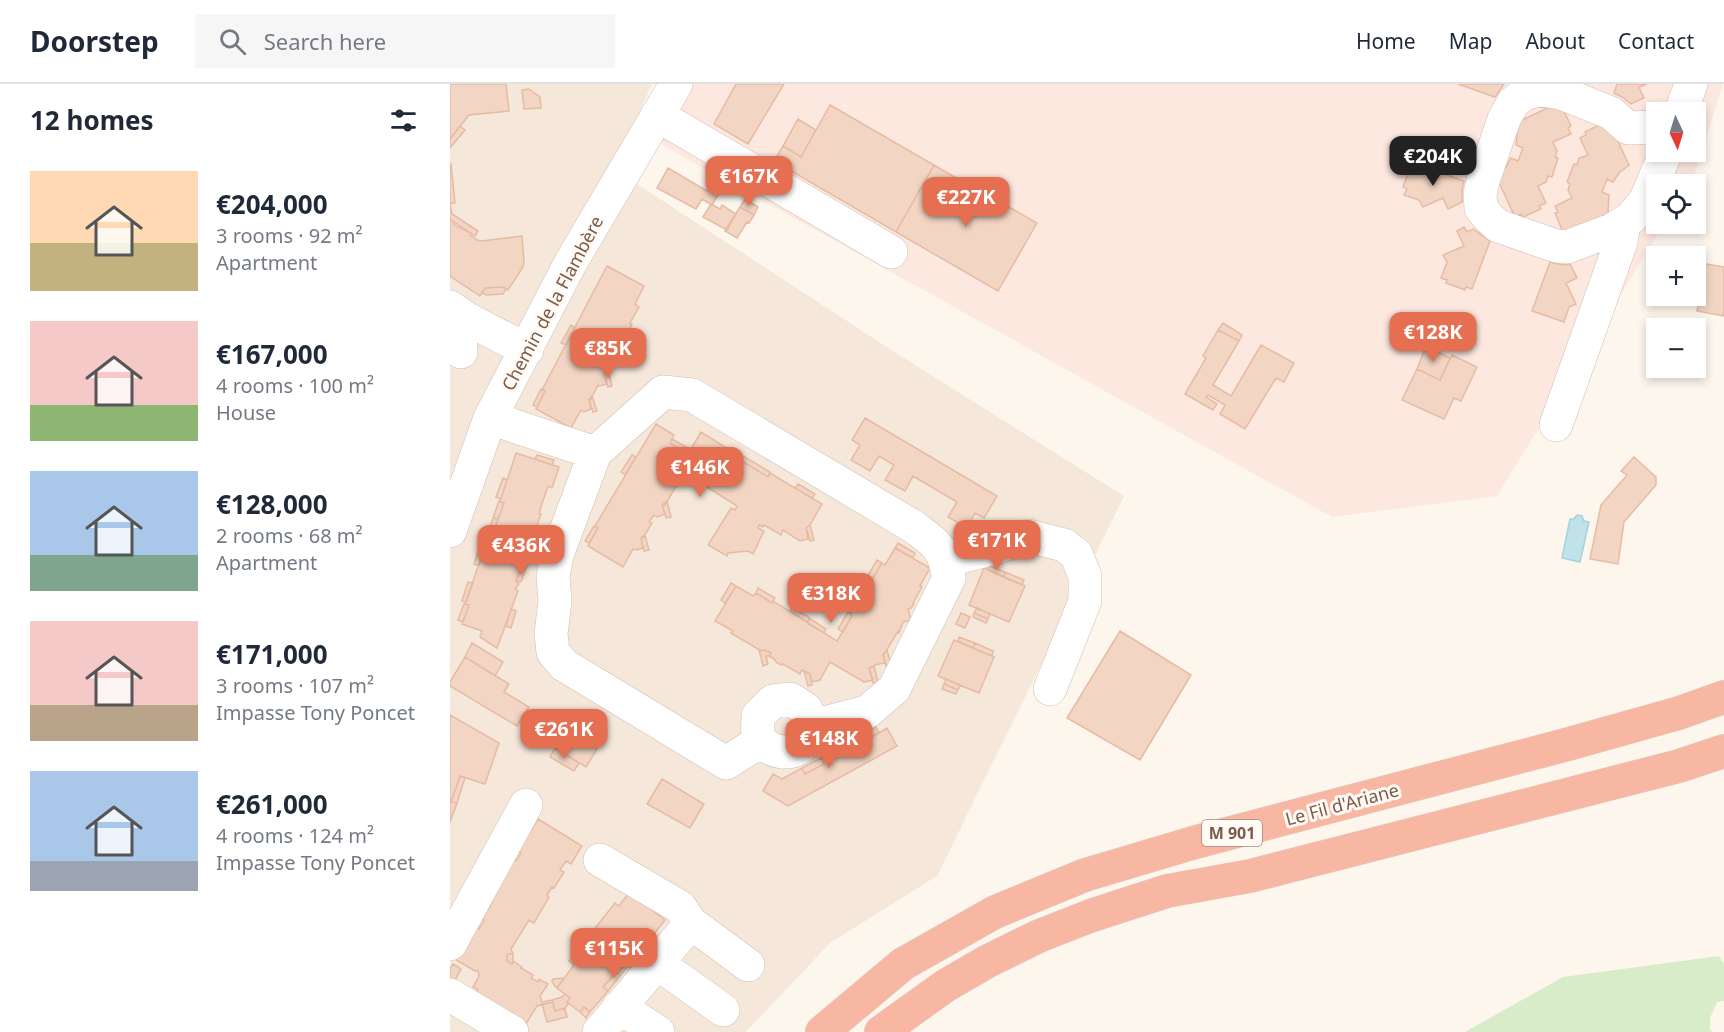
<!DOCTYPE html>
<meta charset="utf-8">
<style>
body{margin:0;font-family:"Noto Sans",sans-serif;background:#f6f6f7;color:#1f2937;height:100vh;display:flex;flex-direction:column;font-size:22px;white-space:nowrap}
*{box-sizing:border-box;margin:0}
p{font-size:20px;color:#747a83}
.icon{flex:none;width:33px;height:33px;fill:none;stroke:currentColor;stroke-width:2;stroke-linecap:round;stroke-linejoin:round}
.map{position:relative;flex:1;overflow:hidden}
.drawer{display:flex;flex-direction:column;background:#fff;width:450px}
.drawer>*{flex:none}
.needle{width:39px;rotate:176deg}
.buttons{position:absolute;left:1196px;top:18px;display:grid;gap:12px}
.buttons a{display:grid;place-items:center;width:60px;height:60px;border-radius:0px;background:#fff;box-shadow:0 3px 9px #0003;font-size:30px}
.price{position:absolute;translate:-50% -51px;padding:0 14px;border-radius:12px;background:#e76f51;color:#fff;font-size:20px;line-height:39px;filter:drop-shadow(0 2px 3px #0008)}
.price::after{content:'';position:absolute;left:50%;top:36px;width:18px;height:14px;margin-left:-9px;background:inherit;clip-path:polygon(0 0,100% 0,50% 100%)}
.price.current{background:#222;color:#fff}
ul{padding:0;list-style:none}
li{display:flex;align-items:center;gap:18px;height:150px;padding:0 30px}
li span{display:grid;place-items:center;flex:none;width:168px;height:120px;border-radius:0px;color:#555}
li>.icon{margin-inline-start:auto}
span .icon{width:72px;height:72px;fill:#fffc;stroke-width:1}
li b{font-size:26px}
h2{display:flex;justify-content:space-between;align-items:center;height:72px;padding:0 30px;font-size:26px}
header{display:flex;align-items:center;gap:36px;box-sizing:border-box;height:84px;padding:0 30px;background:#fff;border-bottom:2px solid #e0e1e3}
header strong{font-size:28px}
nav{display:flex;gap:33px;margin-inline-start:auto;font-size:21px}
.search{width:420px;height:54px;background:#f6f6f7;display:flex;align-items:center;gap:15px;box-sizing:border-box;padding:0 21px;border-radius:0px;color:#747a83;font-size:22px}
main{display:flex;flex:1;min-height:0}
.map>svg:first-child{display:block}
.residential{fill:#f5e8da}
.commercial{fill:#fde8e0;fill-rule:evenodd}
.green{fill:#d8ecc9}
.water{fill:#bfe3e8;stroke:#a5d3da;stroke-width:1.5}
.building{fill:#f3d5c3;stroke:#e6bba3;stroke-width:1.5}
.lines{fill:none;stroke-linecap:round;stroke-linejoin:round}
.minor-casing{stroke:#d1beb0;stroke-width:34}
.highway-casing{stroke:#dad1cd;stroke-width:34}
.minor{stroke:#fff;stroke-width:33}
.highway{stroke:#f7b7a3;stroke-width:33}
.labels{text-anchor:middle;dominant-baseline:central;stroke-width:6;stroke-linejoin:round;paint-order:stroke}
.shield{fill:#fffaf3;stroke:#a28b7f;stroke-width:1.5}
.shield-label{font-size:16px;font-weight:bold;fill:#7a5c4d}
.street-label{font-size:18px;fill:#7a5c4d;stroke:#fffaf3}
</style>
<header>
<strong>Doorstep</strong>
<div class="search"><svg class="icon" aria-label="search" viewBox="0 0 24 24"><circle cx="10" cy="10" r="6"/><path d="M15 15l6 6"/></svg>Search here</div>
<nav><a>Home</a><a>Map</a><a>About</a><a>Contact</a></nav>
</header>
<main>
<section class="drawer">
<h2>12 homes<svg class="icon" aria-label="filters" viewBox="0 0 24 24"><path d="M4 7h16M4 17h16"/><circle cx="9" cy="7" r="2"/><circle cx="15" cy="17" r="2"/></svg></h2>
<ul>
<li><span style="background:linear-gradient(#ffd9b3 60%,#c2b280 0)"><svg class="icon" aria-label="home" viewBox="0 0 24 24"><path d="M3 11l9-7 9 7M6 9v11h12V9"/></svg></span><div><b>€204,000</b><p>3 rooms · 92 m²</p><p>Apartment</p></div></li>
<li><span style="background:linear-gradient(#f6c9c9 70%,#8fb573 0)"><svg class="icon" aria-label="home" viewBox="0 0 24 24"><path d="M3 11l9-7 9 7M6 9v11h12V9"/></svg></span><div><b>€167,000</b><p>4 rooms · 100 m²</p><p>House</p></div></li>
<li><span style="background:linear-gradient(#a9c7e8 70%,#7fa58c 0)"><svg class="icon" aria-label="home" viewBox="0 0 24 24"><path d="M3 11l9-7 9 7M6 9v11h12V9"/></svg></span><div><b>€128,000</b><p>2 rooms · 68 m²</p><p>Apartment</p></div></li>
<li><span style="background:linear-gradient(#f6c9c9 70%,#b9a48a 0)"><svg class="icon" aria-label="home" viewBox="0 0 24 24"><path d="M3 11l9-7 9 7M6 9v11h12V9"/></svg></span><div><b>€171,000</b><p>3 rooms · 107 m²</p><p>Impasse Tony Poncet</p></div></li>
<li><span style="background:linear-gradient(#a9c7e8 75%,#9aa5b1 0)"><svg class="icon" aria-label="home" viewBox="0 0 24 24"><path d="M3 11l9-7 9 7M6 9v11h12V9"/></svg></span><div><b>€261,000</b><p>4 rooms · 124 m²</p><p>Impasse Tony Poncet</p></div></li>
</ul>
</section>
<div class="map">
<svg width="1274" height="948" viewBox="0 0 1274 948">
<rect width="100%" height="100%" fill="#fdf6ec"/>
<path class="residential" d="M0 0H202L164 85 446 269 674 412 487 792 380 859 296 948H0Z"/>
<path class="commercial" d="M243 0H1273L1245 89 1238 100H1206V140H1214L1047 412 882 433 209 59ZM1206 28H1245V68H1206Z"/>
<path class="green" d="M1269 872 1274 880V917L1267 918 1260 934V946L1263 948H1015L1113 893Z"/>
<path class="water" d="M1127 431 1132 432 1134 437 1139 438 1130 478 1112 474 1120 435H1124Z"/>
<path class="building" d="M0 0H56L59 27 19 31 0 55Z
M286 0H334L298 60 264 40Z
M1008 0H1054L1045 13Z
M1167 0H1197L1189 3 1194 14 1181 20 1172 13 1164 9Z
M79 5 90 13 91 24 74 25 72 6Z
M1106 20 1113 25 1121 42 1118 44 1121 50 1103 58 1107 67 1105 73 1108 74 1102 93 1098 92 1096 98 1088 102 1096 119 1089 122 1091 125 1073 133 1071 130 1065 133 1046 92 1056 83 1061 74 1068 77 1073 64 1066 61 1067 52 1066 39Z
M380 21 484 81 446 148 324 77 333 62 351 73Z
M348 35 366 46 351 73 333 62Z
M1153 39 1160 40 1179 81 1169 89 1163 98 1157 95 1152 108 1159 111 1158 127 1160 133 1113 148 1105 129 1108 128 1105 122 1122 114 1118 106 1120 100 1117 98 1124 80 1127 81 1129 74 1138 71 1130 54 1136 51 1135 48Z
M10 42 15 46 0 64V55Z
M0 80H1L5 119H0Z
M966 80 1014 97 1012 106V118L998 125 993 114 973 123 969 116 954 111 957 105 953 103 960 84 963 86Z
M484 81 552 121V119L587 139 548 207 446 148Z
M218 84 257 107 260 102 270 108 262 121 252 115 246 125 207 104Z
M295 115 308 123 304 131 290 123Z
M0 119 2 130 28 147 25 152 0 135Z
M261 120 270 125 272 121 286 130 277 146 253 133Z
M290 123 304 131 299 139 297 138 287 154 275 147Z
M0 135 3 137 4 141 21 149 20 151 27 156 32 157 72 152 74 177 73 183 58 206 53 203 35 204 30 212 0 192Z
M1014 143 1017 148 1023 145 1040 157 1022 205 1016 203 1015 206 996 199 997 196 991 194 997 178 993 171 1014 162 1007 147Z
M1100 178 1112 181 1120 180 1127 194 1116 199 1126 220 1119 223 1114 238 1082 227Z
M1256 180 1274 183V232L1247 227Z
M157 182 194 202 185 220 189 223 180 239 182 240 176 252 171 254 175 265 169 267 156 289 154 290 157 300 149 302 148 301 141 315 139 316 141 325 134 328 131 326 121 344 86 325 95 307 92 306Z
M53 203 56 205 53 210 37 211 32 209 35 204Z
M773 239 792 251 789 257 768 246Z
M121 241 125 244 116 261 111 259Z
M768 246 789 257 763 301 781 312 811 261 844 279 834 298 826 294 795 345 770 330 775 321 758 311 756 313 767 320 763 326 735 310 756 274 753 272Z
M176 251 181 267 176 268 171 254Z
M976 262 1000 274 990 296 967 285Z
M1002 271 1027 283 1011 317 1004 314 994 335 952 316 967 285 990 296Z
M158 286 162 302 158 303 154 290Z
M91 305 95 307 87 323 83 321Z
M142 312 147 327 143 328 139 316Z
M415 334 547 412 534 434 525 429 517 444 498 433 507 418 463 392 455 407 435 396 444 381 429 372 420 387 401 376 410 361 402 356Z
M206 340 224 351 220 359 238 370 251 348 285 369 284 372 318 393 320 389 372 420 360 441 356 444 358 455 350 457 333 446 331 451 314 441 313 443 309 441 308 444 314 447 303 470 298 467 278 469 277 472 258 461 281 424 285 426 287 422 254 401 253 404 232 392 215 421H212L215 430 207 433 204 431 199 438 202 439 193 454H191L193 464 186 466 183 465 173 483 138 462 148 444 145 442Z
M222 355 240 365 238 370 220 359Z
M286 368 320 388 318 393 284 372Z
M66 369 109 383 102 404 98 402 89 429 91 430 78 468 81 469 76 484 70 487 66 497 69 500 65 505 68 507 47 564 30 553 32 547 12 540 19 521 15 520 38 454 41 455 54 419 50 418 51 415Z
M87 371 104 376 102 381 85 375Z
M182 371 186 373 175 391 171 388Z
M1184 373 1206 393V401L1174 438 1168 480 1140 475 1151 421 1177 391 1171 387Z
M53 394 57 396 51 415 46 413Z
M348 400 365 410 362 414 345 404Z
M49 417 54 419 48 435 43 434Z
M217 417 221 433 216 434 212 421Z
M43 434 48 435 41 455 36 454Z
M360 441 364 456 360 457 356 444Z
M144 442 148 444 139 459 135 457Z
M195 451 199 466 194 467 191 454Z
M448 459 465 469 463 474 445 464Z
M30 461 35 463 29 482 24 480Z
M445 464 480 484 470 502 472 503 463 519 464 520 461 524 458 525 461 536 453 538 449 549 448 547 435 569 433 570 435 579 425 581 423 583 419 584 423 596 414 598 380 578 370 596 362 598 360 590 352 586 350 590 333 580 332 581 327 579 324 575 319 572 321 569 315 566 311 567 281 549 283 547 265 537 286 502 303 512 306 509 322 519 323 517 387 557 402 532 401 530 432 479 435 481Z
M427 476 432 479 422 496 417 493Z
M540 482 555 488 553 493 538 486Z
M76 484 71 498 66 497 70 487Z
M534 484 575 502 559 538 519 521Z
M555 488 574 496 572 501 553 493Z
M18 498 23 499 16 518 12 517Z
M281 499 286 502 275 519 271 516Z
M308 504 325 514 322 519 306 509Z
M407 510 412 512 401 530 397 527Z
M14 520 19 521 13 538 8 536Z
M342 523 360 534 357 538 340 527Z
M527 524 540 530 538 535 524 529Z
M61 525 66 527 61 544 56 542Z
M398 528 402 532 393 548 388 545Z
M511 529 520 533 515 544 506 540Z
M524 529 538 535 536 539 523 533Z
M359 534 376 545 374 549 358 540Z
M670 547 741 591 690 676 617 634Z
M509 553 525 559 523 564 508 557Z
M504 556 544 573 529 609 488 592Z
M22 559 53 578 45 592 15 573Z
M525 559 543 567 542 572 523 564Z
M309 566 311 567 315 566 321 569 319 572H316L318 580 313 582Z
M437 566 441 581 436 582 433 570 435 569Z
M15 573 59 600 54 608 79 623 67 642 0 602V598Z
M424 582 428 598 423 599 419 584Z
M354 587 360 590 362 601 358 602Z
M496 595 510 601 508 606 494 600Z
M494 600 508 606 506 610 492 605Z
M0 631 49 659 35 700 10 692 1 718 7 719 0 738Z
M426 643 429 649 418 655 414 650Z
M437 644 447 662 338 722 313 707 323 690 332 695 352 684 355 690 374 680 371 674 387 665 390 671 409 660 406 654 414 650 418 655Z
M116 646 147 665 136 683 105 664Z
M406 654 409 660 390 671 387 665Z
M105 664 129 679 124 687 100 673Z
M371 674 374 680 355 690 352 684Z
M10 692 15 694 7 719 1 718Z
M212 695 254 720 240 744 197 720Z
M88 735 132 762 121 780 116 777 110 786 114 788 104 804 102 803 97 811 99 813 84 839 79 836 61 865 63 870H57V877L62 880 63 877 72 883 71 884 83 891 81 894 88 898 89 895 98 900 90 912 92 918 102 916 103 918 87 922 74 943 24 912 28 906 23 903 29 892 28 887H25L3 874 26 842 29 845 34 836 28 832 33 823 38 826 42 818 38 815 62 775 66 777 71 769 67 767Z
M178 810 196 821 215 836 203 851 201 849 188 865 192 868 180 883 176 880 168 890 166 888 153 903 158 907 140 928 134 923 130 928 117 918 120 914 107 904 124 881 119 877 165 819 169 822Z
M201 849 203 851 190 867 188 865Z
M57 870H63V877L62 880 57 877Z
M3 880 11 885 4 898 0 896V885Z
M176 880 178 882 158 907 153 903 166 888 168 890Z
M113 894H114L107 904 104 901 102 897 103 895Z
M115 910 120 914 117 918 119 919 115 924 105 927 102 916 112 913Z
M103 918 105 927 115 924 117 933 97 938 92 920Z
M134 923 140 928 136 934 130 928Z"/>
<g class="lines">
<g class="minor-casing">
<path id="minor" d="M1231 28 1241 0
M207 31 441 168
M1206 43 1178 44 1161 29 1111 9 1091 6 1075 9 1063 19 1054 35 1033 97 1030 110 1031 124 1038 133 1048 142 1106 162 1117 163 1162 146 1181 134 1195 117 1216 68
M0 223 19 236 77 266
M11 268 10 250 19 236
M40 334 145 369 213 308 242 311 464 443C489 462 492 462 499 494L444 605 417 628 362 642
M1106 341 1171 158 1174 139
M145 369 107 471 103 492 105 517 101 550 103 568 114 581 276 679 311 657
M0 447 40 334 121 178 226 0
M495 477 548 463 578 452 614 461 626 470 635 492V517L600 605
M340 615 356 625 362 642C359 648 357 656 354 660 343 673 319 669 311 656 306 649 308 641 308 632L323 617Z
M150 776 230 823 241 839 298 881
M0 860 76 721
M207 879 273 926
M0 911 62 948
M169 923 208 948
M149 948 241 839"/>
</g>
<g class="highway-casing">
<path id="highway" d="M372 948 453 880 545 828 635 791 746 758 1115 661 1229 629 1274 613
M431 948 495 902 538 877 589 852 640 832 717 807 800 792 1229 682 1274 667"/>
</g>
<use href="#minor" class="minor"/>
<use href="#highway" class="highway"/>
</g>
<g class="labels">
<rect class="shield" x="752" y="736" width="60" height="26" rx="4.5"/>
<g class="shield-label">
<text x="782" y="749">M 901</text>
</g>
<g class="street-label">
<text transform="translate(102 219) rotate(-62)">Chemin de la Flambère</text>
<text transform="translate(892 720) rotate(-15)">Le Fil d'Ariane</text>
</g>
</g>
</svg>
<div class="buttons">
<a><svg class="needle" viewBox="-14 -14 28 28"><path d="M0-13l5 13h-10z" fill="#e53935"/><path d="M0 13l5-13h-10z" fill="#747a83"/></svg></a>
<a><svg class="icon" aria-label="locate" viewBox="0 0 24 24"><circle cx="12" cy="12" r="6"/><path d="M12 2v4M12 18v4M2 12h4M18 12h4"/></svg></a>
<a>+</a>
<a>−</a>
</div>
<b class="price current" style="left:983px;top:103px">€204K</b>
<b class="price" style="left:299px;top:123px">€167K</b>
<b class="price" style="left:516px;top:144px">€227K</b>
<b class="price" style="left:983px;top:279px">€128K</b>
<b class="price" style="left:158px;top:295px">€85K</b>
<b class="price" style="left:250px;top:414px">€146K</b>
<b class="price" style="left:547px;top:487px">€171K</b>
<b class="price" style="left:71px;top:492px">€436K</b>
<b class="price" style="left:381px;top:540px">€318K</b>
<b class="price" style="left:114px;top:676px">€261K</b>
<b class="price" style="left:379px;top:685px">€148K</b>
<b class="price" style="left:164px;top:895px">€115K</b>
</div>
</main>
